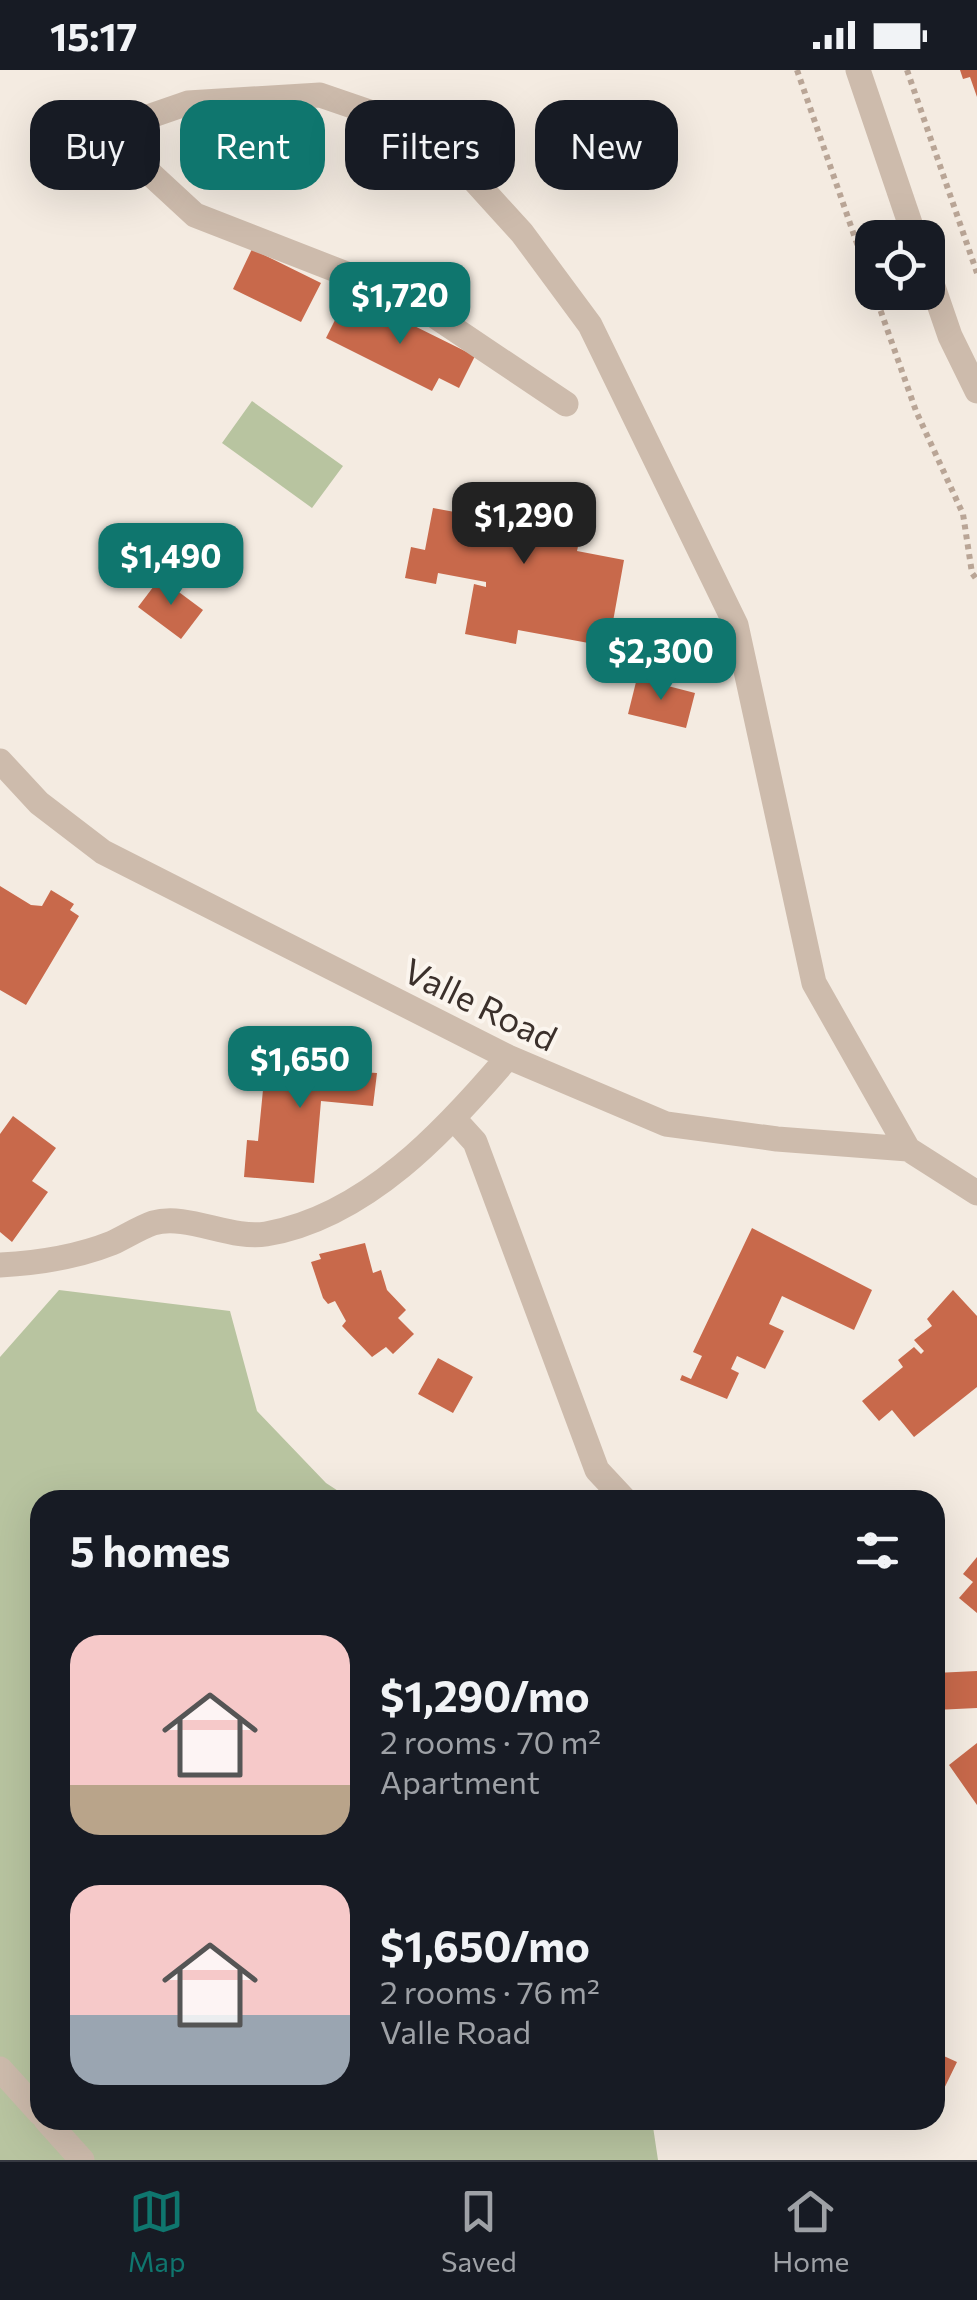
<!DOCTYPE html>
<meta charset="utf-8">
<style>
body{margin:0;font-family:Commissioner,sans-serif;background:#20242c;color:#f1f3f6;height:100vh;display:flex;flex-direction:column;font-size:38px;white-space:nowrap}
*{box-sizing:border-box;margin:0}
p{font-size:32px;color:#9ea1a6}
.icon{flex:none;width:55px;height:55px;fill:none;stroke:currentColor;stroke-width:2;stroke-linecap:round;stroke-linejoin:round}
.map{position:relative;flex:1;overflow:hidden}
.side{position:absolute;left:30px;top:1420px;width:915px;height:640px;display:flex;flex-direction:column;background:#171b24;border-radius:30px;box-shadow:0 10px 40px #0002}
.side>*{flex:none}
.banner{position:absolute;left:30px;top:30px;width:918px;height:90px;display:flex;gap:20px}
.controls{position:absolute;left:855px;top:150px;display:grid;gap:20px}
.controls a{display:grid;place-items:center;width:90px;height:90px;border-radius:20px;background:#171b24;box-shadow:0 10px 40px #0002;font-size:50px}
.price{position:absolute;translate:-50% -85px;padding:0 22px;border-radius:20px;background:#0f766e;color:#fff;font-size:32px;line-height:65px;filter:drop-shadow(0 2px 5px #0008)}
.price::after{content:'';position:absolute;left:50%;top:60px;width:30px;height:22px;margin-left:-15px;background:inherit;clip-path:polygon(0 0,100% 0,50% 100%)}
.price.on{background:#222;color:#fff}
ul{padding:0;list-style:none}
li{display:flex;align-items:center;gap:30px;height:250px;padding:0 40px}
li span{display:grid;place-items:center;flex:none;width:280px;height:200px;border-radius:30px;color:#555}
li>.icon{margin-inline-start:auto}
span .icon{width:120px;height:120px;fill:#fffc;stroke-width:1}
li b{font-size:42px}
h2{display:flex;justify-content:space-between;align-items:center;height:120px;padding:0 40px;font-size:42px}
.chip{padding:0 35px;border-radius:30px;background:#171b24;box-shadow:0 10px 40px #0002;font-size:35px;line-height:90px}
.chip.on{background:#0f766e;color:#fff}
.status{display:flex;justify-content:space-between;align-items:center;height:70px;padding:0 50px;background:#171b24;direction:ltr}
.status svg{height:28px;fill:currentColor}
.menu{display:flex;justify-content:space-around;align-items:center;height:140px;border-top:2px solid #363941;background:#171b24;font-size:28px;color:#9ea1a6}
.menu a{display:grid;justify-items:center;gap:5px}
.menu .on{color:#0f766e}
.map>svg:first-child{display:block}
.green{fill:#b8c4a0}
.building{fill:#c8694b}
.lines{fill:none;stroke-linecap:round;stroke-linejoin:round}
.path{stroke:#b9a596;stroke-width:6;stroke-dasharray:5 5;stroke-linecap:butt}
.minor{stroke:#cdbbac;stroke-width:25}
.labels{text-anchor:middle;dominant-baseline:central;stroke-width:8;stroke-linejoin:round;paint-order:stroke}
.street-label{font-size:35px;fill:#3b302b;stroke:#fbf5ee}
</style>
<div class="status"><b>15:17</b><svg viewBox="0 0 49 12"><path d="M0 12V9h3v3zM5 12V6h3v6zM10 12V3h3v9zM15 12V0h3v12zM26 1h20v11H26zM47 4h2v5h-2z"/></svg></div>
<div class="map">
<svg width="977" height="2090" viewBox="0 0 977 2090">
<rect width="100%" height="100%" fill="#f4ebe1"/>
<path class="green" d="M252 331 343 396 312 438 222 373Z
M59 1220 230 1241 257 1341 326 1413 352 1430H40V2050H652L658 2090H0V1287Z"/>
<path class="building" d="M960 0H977V27L970 7 963 9Z
M252 179 321 213 301 252 233 219Z
M344 232 370 245 374 236 475 286 459 318 439 308 432 321 326 268Z
M531 412 590 423 577 481 624 490 612 557 597 554 594 574 518 560 516 574 465 564 474 514 486 517V512L438 503 436 514 405 508 411 477 425 480 433 438 498 450 503 421 528 425Z
M160 508 203 540 181 569 138 537Z
M637 608 695 623 686 658 628 644Z
M0 816 31 835 42 836 51 820 74 834 70 840 79 846 26 935 0 920Z
M267 979 324 984V990L361 994 360 1002 377 1003 373 1036 321 1031 314 1113 244 1107 247 1070 258 1071Z
M13 1046 56 1078 32 1111 48 1122 12 1172 0 1162V1064Z
M752 1158 872 1220 854 1260 782 1226 769 1254 784 1261 765 1299 737 1286 731 1299 739 1303 727 1329 680 1310 682 1305 691 1309 702 1286 693 1282Z
M365 1173 373 1203 381 1200 387 1220 406 1240 398 1248 414 1264 393 1284 386 1277 372 1287 342 1256 346 1251 335 1231 328 1234 323 1228 311 1192 321 1189 319 1184Z
M953 1220 977 1246V1317L914 1367 892 1340 879 1351 862 1331 903 1297 898 1290 914 1277 921 1284 924 1281 914 1270 932 1256 927 1249Z
M438 1288 473 1307 453 1343 418 1324Z
M977 1487V1543L959 1528 973 1512 963 1504Z
M977 1601V1638L935 1640V1603Z
M977 1673V1735L949 1695Z
M935 1982 957 1992 940 2027 935 2024Z"/>
<g class="lines">
<path class="path" d="M797 0 872 217
M907 0 977 203
M874 222 916 341 963 444 972 503 977 510"/>
<path class="minor" d="M858 0 915 168
M928 202 950 266 977 321
M566 334 408 228 195 145 130 85 136 51 188 33 320 25 390 49 473 109 522 163 590 255 736 555 814 913 908 1079
M0 691 39 733 103 782 508 987 666 1054 777 1069 908 1079 977 1123
M455 1050 475 1072 597 1400 625 1430
M0 1195C37 1193 77 1187 112 1173 125 1167 139 1158 153 1153 187 1143 231 1170 266 1164 366 1147 446 1060 508 987
M0 1999 40 2043
M46 2050 82 2090"/>
</g>
<g class="labels">
<g class="street-label">
<text transform="translate(481 933) rotate(26)">Valle Road</text>
</g>
</g>
</svg>
<div class="controls">
<a><svg class="icon" aria-label="locate" viewBox="0 0 24 24"><circle cx="12" cy="12" r="6"/><path d="M12 2v4M12 18v4M2 12h4M18 12h4"/></svg></a>
</div>
<b class="price" style="left:400px;top:277px">$1,720</b>
<b class="price on" style="left:524px;top:497px">$1,290</b>
<b class="price" style="left:171px;top:538px">$1,490</b>
<b class="price" style="left:661px;top:633px">$2,300</b>
<b class="price" style="left:300px;top:1041px">$1,650</b>
<div class="banner">
<a class="chip">Buy</a>
<a class="chip on">Rent</a>
<a class="chip">Filters</a>
<a class="chip">New</a>
</div>
<section class="side">
<h2>5 homes<svg class="icon" aria-label="filters" viewBox="0 0 24 24"><path d="M4 7h16M4 17h16"/><circle cx="9" cy="7" r="2"/><circle cx="15" cy="17" r="2"/></svg></h2>
<ul>
<li><span style="background:linear-gradient(#f6c9c9 75%,#b9a48a 0)"><svg class="icon" aria-label="home" viewBox="0 0 24 24"><path d="M3 11l9-7 9 7M6 9v11h12V9"/></svg></span><div><b>$1,290/mo</b><p>2 rooms · 70 m²</p><p>Apartment</p></div></li>
<li><span style="background:linear-gradient(#f6c9c9 65%,#9aa5b1 0)"><svg class="icon" aria-label="home" viewBox="0 0 24 24"><path d="M3 11l9-7 9 7M6 9v11h12V9"/></svg></span><div><b>$1,650/mo</b><p>2 rooms · 76 m²</p><p>Valle Road</p></div></li>
</ul>
</section>
</div>
<nav class="menu">
<a class="on"><svg class="icon" aria-label="map" viewBox="0 0 24 24"><path d="M3 6l6-2 6 2 6-2v14l-6 2-6-2-6 2zM9 4v14M15 6v14"/></svg>Map</a>
<a><svg class="icon" aria-label="saved" viewBox="0 0 24 24"><path d="M7 4h10v16l-5-4-5 4z"/></svg>Saved</a>
<a><svg class="icon" aria-label="home" viewBox="0 0 24 24"><path d="M3 11l9-7 9 7M6 9v11h12V9"/></svg>Home</a>
</nav>
